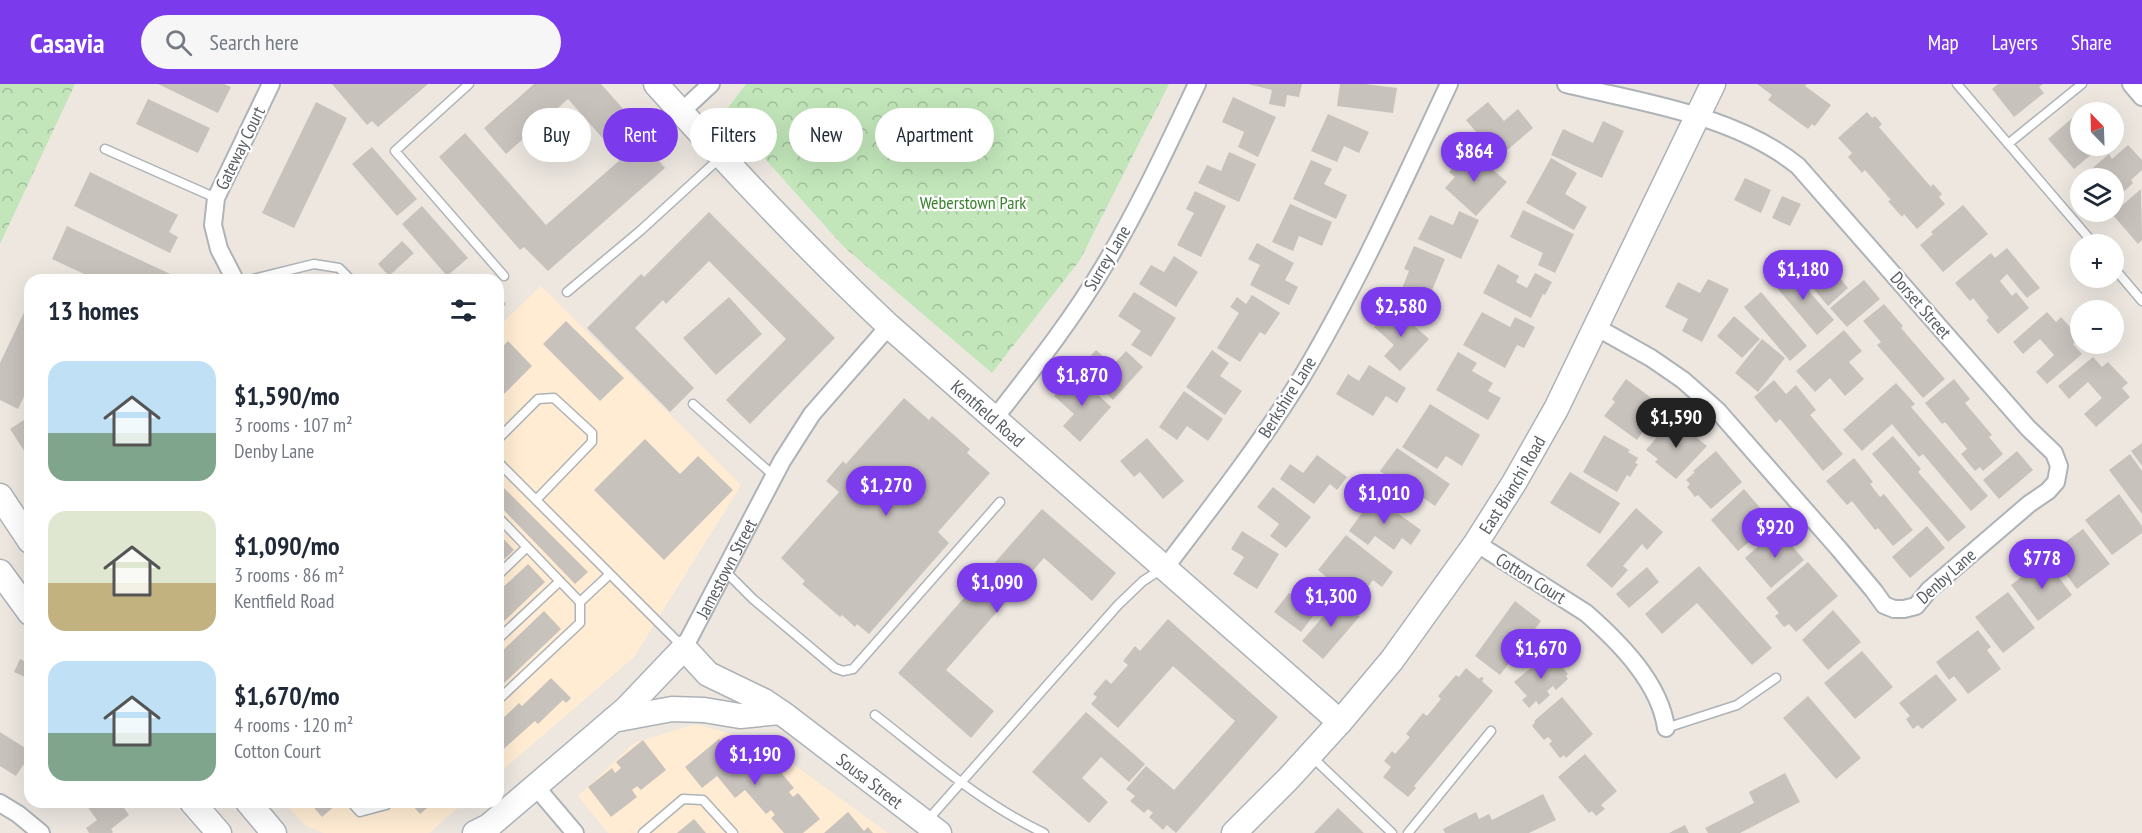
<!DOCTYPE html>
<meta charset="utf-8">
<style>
body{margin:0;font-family:"PT Sans Narrow",sans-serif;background:#f6f6f7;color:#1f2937;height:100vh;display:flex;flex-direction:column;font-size:22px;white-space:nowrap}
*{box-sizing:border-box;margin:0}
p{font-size:20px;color:#747a83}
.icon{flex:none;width:33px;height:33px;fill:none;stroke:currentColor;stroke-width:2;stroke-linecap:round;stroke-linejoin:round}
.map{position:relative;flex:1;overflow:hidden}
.panel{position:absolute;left:24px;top:190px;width:480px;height:534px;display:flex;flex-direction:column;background:#fff;border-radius:18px;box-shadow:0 6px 24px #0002}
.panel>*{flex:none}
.top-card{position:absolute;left:522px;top:24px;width:570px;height:54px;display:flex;gap:12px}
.needle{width:39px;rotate:337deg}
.controls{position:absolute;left:2070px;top:18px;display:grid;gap:12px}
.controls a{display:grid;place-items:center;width:54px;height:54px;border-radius:50%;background:#fff;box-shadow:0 6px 24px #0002;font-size:30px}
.price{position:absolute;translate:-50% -51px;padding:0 14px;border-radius:21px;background:#7c3aed;color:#fff;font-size:20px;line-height:39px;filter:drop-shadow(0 2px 3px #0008)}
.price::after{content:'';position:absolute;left:50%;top:36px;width:18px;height:14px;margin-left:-9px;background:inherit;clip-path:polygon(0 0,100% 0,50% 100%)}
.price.on{background:#222;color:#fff}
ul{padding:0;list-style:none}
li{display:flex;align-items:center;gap:18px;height:150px;padding:0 24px}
li span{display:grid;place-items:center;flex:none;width:168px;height:120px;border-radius:18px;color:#555}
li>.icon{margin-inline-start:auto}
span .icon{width:72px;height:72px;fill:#fffc;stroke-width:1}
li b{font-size:26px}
h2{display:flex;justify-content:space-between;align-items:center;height:72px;padding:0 24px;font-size:26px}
.pill{padding:0 21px;border-radius:27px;background:#fff;box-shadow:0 6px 24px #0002;font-size:21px;line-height:54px}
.pill.on{background:#7c3aed;color:#fff}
header{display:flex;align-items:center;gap:36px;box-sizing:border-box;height:84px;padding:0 30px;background:#7c3aed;color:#fff}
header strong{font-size:28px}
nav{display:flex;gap:33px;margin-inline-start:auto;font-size:21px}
.search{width:420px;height:54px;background:#f6f6f7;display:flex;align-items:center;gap:15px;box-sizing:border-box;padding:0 21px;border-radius:33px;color:#747a83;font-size:22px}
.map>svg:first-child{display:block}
.commercial{fill:#ffecd3}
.park{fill:url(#park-crowns)}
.building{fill:#c8c2bd}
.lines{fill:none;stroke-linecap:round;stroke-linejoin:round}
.lane-casing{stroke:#aeb3b7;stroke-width:11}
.street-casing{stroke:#aeb3b7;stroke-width:20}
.secondary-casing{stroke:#adb2b7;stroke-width:27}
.lane{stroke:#fff;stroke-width:8}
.street{stroke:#fff;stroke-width:16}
.secondary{stroke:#fff;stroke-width:24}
.labels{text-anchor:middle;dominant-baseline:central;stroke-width:4.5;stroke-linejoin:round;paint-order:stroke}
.street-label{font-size:18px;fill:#595e62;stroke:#fff}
.park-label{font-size:18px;fill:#3b822f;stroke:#fff}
</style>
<header>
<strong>Casavia</strong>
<div class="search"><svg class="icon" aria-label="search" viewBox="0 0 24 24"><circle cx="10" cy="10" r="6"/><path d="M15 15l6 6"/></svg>Search here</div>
<nav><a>Map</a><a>Layers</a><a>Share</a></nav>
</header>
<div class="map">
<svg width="2142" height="749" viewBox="0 0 2142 749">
<defs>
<pattern id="park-crowns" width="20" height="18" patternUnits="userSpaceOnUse" patternTransform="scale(1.5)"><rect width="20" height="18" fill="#c2e6ba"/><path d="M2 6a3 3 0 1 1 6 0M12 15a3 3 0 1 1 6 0" fill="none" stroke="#a1be9b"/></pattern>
</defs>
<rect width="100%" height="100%" fill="#ede7e0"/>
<path class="commercial" d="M541 202 741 401 634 573 498 690V243Z
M695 640 764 659 888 749H608L578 712 634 659Z
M284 719H464L429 749H324L306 742Z"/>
<path class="park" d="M0 0H75L0 160Z
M746 0H1169L1080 176 992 289 844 163 724 29Z"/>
<path class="building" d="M158 0H224L231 3 218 29Z
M332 0H428L378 43 372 37 367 41Z
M534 0H601L649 54 644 59 665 84 548 187 524 163 520 166 439 73 465 49 546 141 621 75 568 15 506 70 484 44Z
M1248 0H1302L1299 13 1287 11 1285 23 1269 20 1272 6Z
M1340 0H1365L1397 4 1393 29 1337 22Z
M1757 0H1807L1805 2 1831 21 1815 42 1812 40 1808 45 1768 16 1772 11Z
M1998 0H2043L2039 3 2044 9 2014 33 1992 5Z
M1233 13 1276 33 1258 73 1238 63 1244 48 1222 38Z
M148 15 210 44 198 69 136 40Z
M316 18 347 34 294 144 262 129Z
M1488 18 1504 37 1518 25 1533 44 1498 74 1466 36Z
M2096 21 2103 28H2088Z
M1867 28 1872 34 1875 32 1882 40 1879 43 1931 103 1933 100 1942 110 1939 113 1945 120 1917 145 1904 130 1902 133 1888 117 1891 116 1865 86 1862 89 1848 73 1852 69 1838 54Z
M1328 30 1369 48 1359 69 1344 62 1337 78 1311 67Z
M2077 30 2080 34V62H2101L2074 85 2048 55Z
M1603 37 1624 47 1602 94 1551 71 1563 45 1593 59Z
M2128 61 2142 76V86L2131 96 2133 99 2114 117V94H2081L2109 70 2112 75Z
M372 63 417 115 397 132 352 80Z
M1469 65 1507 98 1476 132 1445 104 1455 93 1449 88Z
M1229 68 1256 80 1239 118 1198 99 1207 81 1221 87Z
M1551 74 1577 89 1565 110 1587 123 1574 146 1526 119Z
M1311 76 1332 85 1324 100 1347 111 1336 135 1293 115Z
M90 88 178 131 169 148 178 153 170 169 74 122Z
M1745 94 1771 106 1761 129 1734 116Z
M2141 105 2142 156 2138 160 2112 130Z
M1195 107 1226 122 1201 173 1177 161 1194 129 1186 125Z
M1782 112 1801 120 1790 142 1772 134Z
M1290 120 1332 138 1322 162 1299 152 1293 167 1272 158Z
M1963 121 1988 150 1943 188 1920 161 1933 150 1931 148Z
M422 122 468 174 447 192 402 140Z
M1523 126 1574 150 1555 189 1538 181 1543 169 1510 153Z
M1459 127 1479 136 1461 175 1418 155 1430 131 1453 141Z
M709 128 835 254 750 340 726 316 786 255 709 177 666 220 663 216 635 244 694 304 670 328 587 244 641 190 644 193Z
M67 142 179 194 178 196H97L52 175Z
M402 157 414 169 389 192 378 180Z
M1257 159 1294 179 1285 196 1298 203 1289 221 1250 201 1260 181 1248 175Z
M1414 162 1445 175 1423 228 1397 217 1409 187 1404 185Z
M2007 164 2040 204 2027 214 2007 190 2000 197 2012 212 2016 208 2029 224 1998 250 1986 236 1989 234 1973 214 1970 217 1955 199 1991 169 1995 174Z
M1174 172 1198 188 1176 223 1139 200 1151 181 1164 188Z
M1827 178 1848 204 1828 222 1806 196Z
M1498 180 1519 192 1516 198 1527 204 1535 189 1552 198 1545 211 1543 210 1531 234 1483 209Z
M1793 182 1802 193 1799 196 1834 236 1817 251 1773 199Z
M1708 195 1729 205 1702 258 1682 247 1688 235 1665 223 1678 198 1700 209Z
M1864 196 1880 215 1847 243 1830 224Z
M1134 208 1176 234 1151 273 1131 261 1141 247 1118 232Z
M1761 208 1807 262 1790 277 1744 223Z
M1252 211 1280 229 1265 251 1260 248 1240 278 1217 264 1239 229 1230 223 1237 213 1246 220Z
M498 212 506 220 498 228Z
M729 213 762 250 716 291 683 254Z
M28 220 30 221V300L18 325 0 316V279Z
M1884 220 1903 242 1901 244 1945 295 1923 314 1877 261 1881 258 1863 237Z
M1393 223 1429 255 1400 287 1384 272 1394 261 1374 243Z
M1482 228 1510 243 1515 233 1535 243 1524 264 1517 261 1505 284 1463 261Z
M2047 228 2056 238 2061 233 2080 254 2073 260 2082 270 2047 300 2036 288 2054 271 2040 255 2023 270 2013 258Z
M1734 232 1760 255 1742 274 1717 252Z
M566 237 624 294 600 317 543 260Z
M1844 246 1862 267 1849 278 1864 295 1845 312 1830 294 1815 308 1796 287Z
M1762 255 1785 274 1758 308 1735 289Z
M508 257 532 282 498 316V267Z
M1096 266 1113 281 1126 267 1143 283 1113 316 1079 284Z
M1212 266 1229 279 1220 292 1242 307 1225 331 1186 303Z
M1458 268 1477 279 1472 287 1493 299 1488 307 1501 314 1488 336 1436 306Z
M2093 273 2102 283 2108 278 2128 299 2122 304 2130 313 2096 343 2084 330 2102 314 2088 298 2069 315 2058 302Z
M1369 281 1406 304 1397 319 1386 312 1373 332 1336 310 1348 290 1359 297Z
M1075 289 1111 323 1080 358 1063 342 1074 330 1054 312Z
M1626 295 1662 322 1637 356 1604 332 1615 318 1612 315Z
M1954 295 1970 315 1965 319 1992 351 1989 353 2003 370 1983 387 1980 383 1975 387 1961 370 1967 365 1945 338 1942 340 1925 319Z
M1774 296 1786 310 1796 301 1816 326 1810 331 1843 370 1823 387 1780 335 1776 339 1754 313Z
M1896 299 1915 320 1911 323 1988 412 1971 427 1923 370 1919 373 1892 340 1862 367 1843 346Z
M1184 307 1223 335 1208 357 1187 342 1177 356 1159 343Z
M904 314 929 336 932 332 970 365 967 369 990 389 938 448 949 459 869 550 857 540 855 543 842 531 840 533 802 500 805 497 781 474 839 408 826 397 843 377 846 380Z
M1430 320 1480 351 1462 382 1446 372 1437 385 1402 363Z
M30 332V376L10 345Z
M1673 334 1707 362 1676 395 1655 378 1658 375 1646 366Z
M1604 351 1630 366 1628 368 1638 374 1635 379 1638 380 1630 393 1627 391 1617 408 1583 388Z
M1893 352 1921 385 1918 388 1966 443 1948 458 1872 370Z
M1147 354 1184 397 1163 415 1140 388 1134 393 1120 377Z
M645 355 680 390 698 372 733 406 664 476 594 406Z
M2142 359V382L2131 367Z
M1397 364 1450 400 1435 422 1422 413 1411 429 1390 415 1400 401 1380 387Z
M1716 367 1742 398 1711 425 1698 411 1695 413 1687 403 1690 400 1686 396 1695 388 1693 387Z
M2017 367 2033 386 1999 415 1983 396Z
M2130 370 2142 387V430L2109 386Z
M1317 371 1347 393 1337 406 1330 400 1314 420 1280 395 1290 380 1303 389Z
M1854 374 1873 398 1870 400 1880 413 1884 410 1913 446 1893 462 1878 444 1875 446 1852 417 1847 421 1826 397Z
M1570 388 1620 419 1600 450 1550 419Z
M498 398 588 488 575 500 498 420Z
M1273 403 1311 433 1286 464 1270 452 1279 440 1257 423Z
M1744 405 1773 439 1738 467 1711 436Z
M2119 410 2142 442V449L2112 471 2085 436Z
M1374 412 1421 446 1411 461 1402 454 1394 466 1375 452 1368 461 1349 447Z
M1636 424 1663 448 1647 466 1642 460 1623 482 1628 486 1612 504 1586 481Z
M1042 425 1116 489 1092 517 1044 474 946 586 994 627 971 654 898 589Z
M1927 442 1945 464 1910 494 1892 473Z
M1778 445 1804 476 1771 504 1745 474Z
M2083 445 2110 480 2077 505 2050 469Z
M1242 447 1279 470 1257 505 1233 490 1244 473 1231 465Z
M498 449 514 466 498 481Z
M1346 451 1393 488 1382 503 1373 496 1364 508 1344 493 1337 502 1318 486Z
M2045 475 2072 511 2038 537 2011 501Z
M1808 478 1838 512 1796 548 1789 540 1784 543 1775 532 1779 529 1766 514Z
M528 480 545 498 498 543V508Z
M1699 482 1772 564 1752 581 1697 519 1662 550 1645 530Z
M1647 483 1659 498 1629 524 1616 510Z
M2008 508 2035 544 2003 569 1975 533Z
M1289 509 1316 528 1301 548 1274 528Z
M1339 514 1360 532 1323 575 1302 557Z
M1515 517 1541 537 1500 591 1475 572Z
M1833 526 1861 558 1828 586 1802 556Z
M544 527 561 545 498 605V571Z
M1168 535 1278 633 1176 749 1167 741 1163 746 1149 733 1153 729 1148 725 1144 729 1130 717 1135 712 1126 705 1146 682 1174 706 1235 637 1173 582 1118 644 1091 620 1097 613 1093 610 1106 595 1111 600 1128 581 1123 577 1135 562 1140 567Z
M1978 546 1991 563 1987 566 2001 585 1968 610 1954 592 1949 596 1936 578Z
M1862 567 1893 603 1855 635 1824 599Z
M1549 568 1568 590 1566 592 1568 595 1556 606 1553 602 1547 607 1550 611 1539 621 1536 617 1529 624 1522 616 1527 612 1514 598Z
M20 575 30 580 25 593 14 588Z
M1466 584 1479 595 1481 593 1484 594 1482 597 1493 607 1414 702 1416 704 1408 713 1383 693 1391 683 1384 677 1392 667 1395 670 1410 653 1406 650 1423 629 1427 632 1441 615 1438 612 1456 591 1459 593Z
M1936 590 1957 616 1922 645 1918 641 1913 645 1906 635 1910 632 1899 619Z
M551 594 571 614 566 619 563 616 538 640 535 637 498 670V639L519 619 522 622Z
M1808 612 1861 674 1836 695 1783 634Z
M1562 613 1593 650 1566 674 1564 671 1560 674 1549 660 1552 657 1548 653 1544 656 1532 642 1535 638 1534 637Z
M1086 628 1145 680 1129 698 1101 673 1082 694 1108 718 1089 739 1032 688Z
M0 648 30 667V671L16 692 0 682Z
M719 655 739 678 753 666 768 684 773 679 794 704 789 708 793 713 798 709 820 735 803 749H784L771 734 775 731 771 726 766 730 745 706 735 714 717 692 702 704 685 683Z
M643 656 666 686 641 706 637 702 632 706 637 713 611 733 588 703 612 684 615 689 621 684 616 678Z
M1585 670 1617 707 1601 721 1605 725 1596 732 1592 727 1589 729 1558 693Z
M1785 689 1800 718 1740 749H1708L1705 744 1754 719 1749 708Z
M1543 710 1556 736 1529 749H1445L1443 745 1476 728 1479 735 1489 730 1492 736Z
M84 718H120L129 731 111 745 113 748 112 749H89L86 744 97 736Z
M309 718H336L337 720 322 733Z
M415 718H440L435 723 432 720 420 730 412 721Z
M1338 724 1364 749H1314Z
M848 728 864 747 868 743 873 749H824Z
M694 735 706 749H677Z
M1685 741 1689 749H1669Z"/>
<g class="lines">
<g class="lane-casing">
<path id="lane" d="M469 0 395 67 504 192
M1957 0 2094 160
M2008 60 2082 0
M105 65 216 114
M2114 184 2142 217
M249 196 314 180 339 184 351 196
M567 208 640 147 721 73
M693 320 773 391
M498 355 538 315 554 314 592 349V358L536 416
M498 378 682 562
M498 433 580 518V539L498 616
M725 487 753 515 835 584 843 587 853 585 1000 418
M498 491 527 463
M580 518 610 490
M498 555 560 497
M875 631C929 673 982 720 1044 749
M1666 644 1737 621 1776 594
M1312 673 1392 749
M351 718 360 728 386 721 389 718
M926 738 1118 521 1143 497 1162 485
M643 749 683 715 703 716 733 749
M1408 749 1491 647"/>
</g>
<g class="street-casing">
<g id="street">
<path d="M1566 0C1643 19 1735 31 1798 82L2028 344 2054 369 2059 382 2056 398 2048 407 2029 420 1929 506 1916 522 1904 525H1894L1884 521 1874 507 1839 465 1718 327 1683 296 1651 274 1596 243"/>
<path d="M2131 0 2142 13"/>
<path d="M681 28 711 0"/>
<path d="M235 196 219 165 213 141 216 114 271 0"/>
<path d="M995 334C1033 285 1072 236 1104 182 1139 124 1168 61 1197 0"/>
<path d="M1476 459 1586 529C1619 558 1660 599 1666 644"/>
<path d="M1165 484C1212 422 1259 362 1300 296 1357 201 1402 100 1449 0"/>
<path id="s1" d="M684 564 782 377 812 330 889 242"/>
<path d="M536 703 575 749"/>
<path d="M0 719 18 730 41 749"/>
</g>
</g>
<g class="secondary-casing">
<g id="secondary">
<path id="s2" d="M656 0C731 84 807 165 889 242L1340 638"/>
<path d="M0 412 30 457"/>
<path d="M0 488 30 529"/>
<path d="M613 636 672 625 704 626 740 632 780 628"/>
<path d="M192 718 219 749"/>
<path d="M248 718 274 749"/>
<path id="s3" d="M475 749 489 742 626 625 684 564 708 590 764 617 786 632 939 749"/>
<path id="s4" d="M1234 749 1289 694 1340 638 1392 576 1476 459 1514 399 1556 325 1713 0"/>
</g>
</g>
<use href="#lane" class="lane"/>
<use href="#street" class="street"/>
<use href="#secondary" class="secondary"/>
</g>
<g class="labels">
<g class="street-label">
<text transform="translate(240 64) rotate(-64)">Gateway Court</text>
<text transform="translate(1107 174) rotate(-59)">Surrey Lane</text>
<text transform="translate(1921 221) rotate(49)">Dorset Street</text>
<text transform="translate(1287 313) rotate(-58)">Berkshire Lane</text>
<text stroke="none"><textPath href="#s2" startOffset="468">Kentfield Road</textPath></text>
<text stroke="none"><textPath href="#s4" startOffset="447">East Bianchi Road</textPath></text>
<text stroke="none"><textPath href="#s1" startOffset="90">Jamestown Street</textPath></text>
<text transform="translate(1946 492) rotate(-42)">Denby Lane</text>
<text transform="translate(1531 494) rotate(32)">Cotton Court</text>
<text stroke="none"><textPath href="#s3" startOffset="510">Sousa Street</textPath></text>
</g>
<g class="park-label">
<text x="973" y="118">Weberstown Park</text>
</g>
</g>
</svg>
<div class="controls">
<a><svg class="needle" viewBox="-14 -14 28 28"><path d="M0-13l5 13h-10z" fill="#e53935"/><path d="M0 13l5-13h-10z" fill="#747a83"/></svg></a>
<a><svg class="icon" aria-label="layers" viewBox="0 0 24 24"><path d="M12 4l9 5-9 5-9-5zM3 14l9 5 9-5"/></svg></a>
<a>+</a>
<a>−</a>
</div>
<b class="price" style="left:1474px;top:99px">$864</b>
<b class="price" style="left:1803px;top:217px">$1,180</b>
<b class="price" style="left:1401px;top:254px">$2,580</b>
<b class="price" style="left:1082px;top:323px">$1,870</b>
<b class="price on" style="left:1676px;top:365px">$1,590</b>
<b class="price" style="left:886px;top:433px">$1,270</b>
<b class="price" style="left:1384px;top:441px">$1,010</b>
<b class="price" style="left:1775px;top:475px">$920</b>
<b class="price" style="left:2042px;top:506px">$778</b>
<b class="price" style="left:997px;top:530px">$1,090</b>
<b class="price" style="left:1331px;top:544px">$1,300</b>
<b class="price" style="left:1541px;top:596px">$1,670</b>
<b class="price" style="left:755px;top:702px">$1,190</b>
<div class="top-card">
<a class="pill">Buy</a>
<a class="pill on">Rent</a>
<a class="pill">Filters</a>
<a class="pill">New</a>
<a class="pill">Apartment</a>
</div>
<section class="panel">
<h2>13 homes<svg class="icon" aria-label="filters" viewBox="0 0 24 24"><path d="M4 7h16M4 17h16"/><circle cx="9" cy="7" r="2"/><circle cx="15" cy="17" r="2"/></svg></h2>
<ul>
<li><span style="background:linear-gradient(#bfe0f5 60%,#7fa58c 0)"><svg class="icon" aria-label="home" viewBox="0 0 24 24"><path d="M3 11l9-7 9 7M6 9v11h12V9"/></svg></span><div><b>$1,590/mo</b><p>3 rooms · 107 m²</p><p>Denby Lane</p></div></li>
<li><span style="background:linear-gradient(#dfe7d0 60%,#c2b280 0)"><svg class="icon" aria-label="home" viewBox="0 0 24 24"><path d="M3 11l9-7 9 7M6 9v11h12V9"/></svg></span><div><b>$1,090/mo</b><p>3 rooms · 86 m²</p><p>Kentfield Road</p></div></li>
<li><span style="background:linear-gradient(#bfe0f5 60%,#7fa58c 0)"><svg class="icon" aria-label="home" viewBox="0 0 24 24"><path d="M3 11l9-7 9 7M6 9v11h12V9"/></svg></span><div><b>$1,670/mo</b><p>4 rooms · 120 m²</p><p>Cotton Court</p></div></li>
</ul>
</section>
</div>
